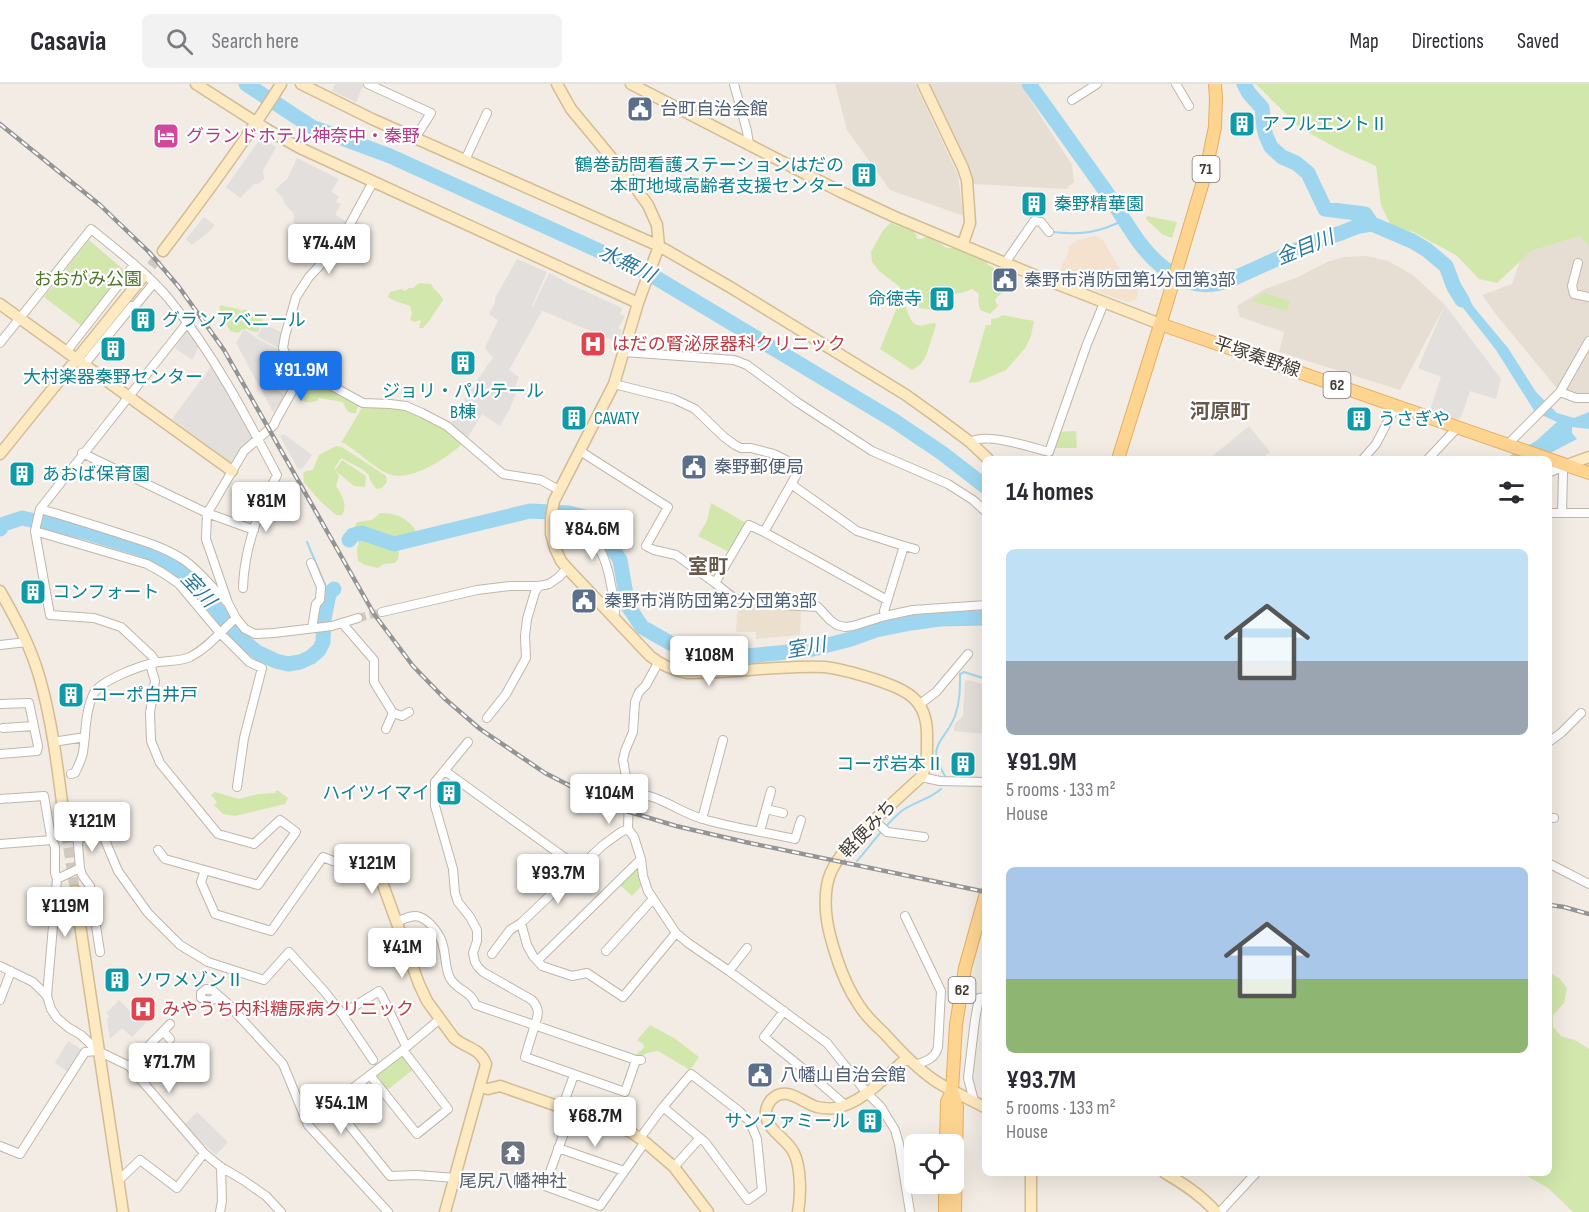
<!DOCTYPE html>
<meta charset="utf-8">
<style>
body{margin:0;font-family:"Sofia Sans Condensed","Noto Sans JP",sans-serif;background:#f2f2f3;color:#2b2b33;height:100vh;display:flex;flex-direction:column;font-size:22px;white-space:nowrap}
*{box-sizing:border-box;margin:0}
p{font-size:20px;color:#7c7c81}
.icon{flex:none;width:33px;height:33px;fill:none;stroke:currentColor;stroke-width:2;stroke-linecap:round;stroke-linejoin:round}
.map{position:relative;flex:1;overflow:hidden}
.drawer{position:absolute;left:982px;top:372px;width:570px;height:720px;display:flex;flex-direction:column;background:#fff;border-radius:9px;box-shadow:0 6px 24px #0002}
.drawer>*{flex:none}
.fabs{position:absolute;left:904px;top:1050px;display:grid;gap:12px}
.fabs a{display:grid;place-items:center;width:60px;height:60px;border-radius:9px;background:#fff;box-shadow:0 6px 24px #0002;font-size:30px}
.price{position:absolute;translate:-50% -51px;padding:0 14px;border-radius:6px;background:#fff;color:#222;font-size:20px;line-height:39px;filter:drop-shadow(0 2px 3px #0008)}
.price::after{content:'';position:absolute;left:50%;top:36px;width:18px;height:14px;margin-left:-9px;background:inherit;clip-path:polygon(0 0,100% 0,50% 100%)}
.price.selected{background:#1a73e8;color:#fff}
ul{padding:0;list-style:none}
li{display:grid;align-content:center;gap:12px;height:318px;padding:0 24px}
li span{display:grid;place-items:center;height:186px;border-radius:9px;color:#555}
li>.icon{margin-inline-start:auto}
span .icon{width:108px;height:108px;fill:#fffc;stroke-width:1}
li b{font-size:26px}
h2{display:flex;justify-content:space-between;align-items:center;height:72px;padding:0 24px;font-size:26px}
header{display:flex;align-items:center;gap:36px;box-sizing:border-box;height:84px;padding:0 30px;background:#fff;border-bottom:2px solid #e1e1e2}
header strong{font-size:28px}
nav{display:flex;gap:33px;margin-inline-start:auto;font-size:21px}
.search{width:420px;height:54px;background:#f2f2f3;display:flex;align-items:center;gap:15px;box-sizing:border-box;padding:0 21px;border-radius:9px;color:#7c7c81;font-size:22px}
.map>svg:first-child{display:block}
.residential{fill:#e6ded2}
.commercial{fill:#f4e1ce}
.industrial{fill:#e4ded9}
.education{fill:#ebe0ce}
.green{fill:#d2e7ac}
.parking{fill:#e2dfdc}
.water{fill:#9fd6ef}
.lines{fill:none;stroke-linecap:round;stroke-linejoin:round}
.stream{stroke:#9fd6ef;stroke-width:2}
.river{stroke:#9fd6ef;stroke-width:15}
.street-tunnel{stroke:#cfc9c1;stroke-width:8;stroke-dasharray:8 4;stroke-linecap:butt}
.secondary-tunnel{stroke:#cfc9c1;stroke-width:10;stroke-dasharray:10 5;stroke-linecap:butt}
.street-casing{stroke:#c0b6aa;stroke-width:10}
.secondary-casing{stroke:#d2bc94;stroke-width:13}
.primary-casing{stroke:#e3af61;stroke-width:14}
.street{stroke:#fff;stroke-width:8}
.secondary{stroke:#feeac2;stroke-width:10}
.primary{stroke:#fed491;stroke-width:12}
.rail-casing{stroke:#949494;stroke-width:4.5}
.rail{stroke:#fff;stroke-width:2;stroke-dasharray:7;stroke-linecap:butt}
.labels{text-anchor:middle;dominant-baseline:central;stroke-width:4.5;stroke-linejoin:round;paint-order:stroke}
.shield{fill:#fff;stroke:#7c7671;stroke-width:1.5}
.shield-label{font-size:16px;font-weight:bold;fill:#443c34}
.service-label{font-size:18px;fill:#4e5e75;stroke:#fff;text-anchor:start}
.culture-label{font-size:18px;fill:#0d838f;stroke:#fff;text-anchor:start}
.hotel-label{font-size:18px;fill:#b23c85;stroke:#fff;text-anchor:start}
.park-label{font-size:18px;fill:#4c7528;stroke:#fff}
.health-label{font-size:18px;fill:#be3a42;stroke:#fff;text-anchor:start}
.street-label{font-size:18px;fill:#443c34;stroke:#fff}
.worship-label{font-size:18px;fill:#5b616d;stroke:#fff}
.water-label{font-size:20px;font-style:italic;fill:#2b799f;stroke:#fff}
.neighbourhood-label{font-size:20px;font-weight:bold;fill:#67594b;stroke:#fff}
</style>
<header>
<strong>Casavia</strong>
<div class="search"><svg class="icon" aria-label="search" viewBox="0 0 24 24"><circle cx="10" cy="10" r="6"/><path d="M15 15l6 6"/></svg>Search here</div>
<nav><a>Map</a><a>Directions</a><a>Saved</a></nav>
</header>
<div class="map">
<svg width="1589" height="1128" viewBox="0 0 1589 1128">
<rect width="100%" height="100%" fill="#f2ece4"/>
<path class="residential" d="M835 0H915L958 91 963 130 961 131 890 106 847 46Z
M930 0H1020L1072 81 1074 98 1066 105 974 100 969 82Z
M1580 152 1589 163V314L1560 308 1498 233 1482 211 1512 200 1520 177 1531 167Z
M1366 172 1388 177 1413 191 1445 221 1400 306 1279 268 1284 248 1240 233 1237 222 1265 205 1296 194 1327 178 1344 173Z"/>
<path class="commercial" d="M1095 152 1103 156 1122 189 1138 207 1136 216 1128 218 1058 193 1063 179 1069 167 1068 163 1078 156Z"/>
<path class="industrial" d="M968 596 985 601V650L954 647V641L963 632 965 597Z"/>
<path class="education" d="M738 518 801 525 800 551 756 555V548H736Z"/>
<path class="green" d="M1256 0H1589V184V163L1580 152 1531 167 1497 199 1479 195 1456 171 1413 148 1391 142 1381 121 1376 82 1340 66 1300 44Z
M1147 132 1177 138 1172 154 1163 151 1146 135Z
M890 139 913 147 917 152 916 154 920 155 927 153 940 159 946 164H959L985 175 988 181 996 185H1002L1011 191 1012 202 997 213 995 217 998 222 990 230 980 226 978 216 979 210 972 205C962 210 951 212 941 207L937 219 933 225C918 227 915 220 903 215L900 209V203L879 187 872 178 871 168 882 148Z
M89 156 125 187 82 242 44 213Z
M419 199 431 200C434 207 441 209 443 216L429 237 423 244H419L421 236 414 238 410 236 412 230 410 222C403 219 394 218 388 213L390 208 401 205 405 207 409 204H413Z
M1264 209 1290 217 1287 227 1251 217Z
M222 221C230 225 234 222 242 227L244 225 249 227 251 231 254 230 260 232 263 236 258 248C246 248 249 240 238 249L230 247 225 237V233L220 228 219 223Z
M898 221 906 223C909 232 912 244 924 241 928 240 931 239 935 239L936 241 926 272 921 280 912 286 880 265Z
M1002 231 1034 237 1031 252 1026 263 1006 286 978 298 969 299 986 241H991V235L998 234Z
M307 292 356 318 358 322 356 329C348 331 345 324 343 318L319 314 317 317C315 318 308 319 306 318 292 315 300 298 307 292Z
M363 322C375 323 389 322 401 324 424 328 445 345 462 360 447 374 412 397 391 391 378 387 357 367 344 359H341Z
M1076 347 1077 364H1053L1060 348Z
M336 362 342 363 386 392 387 398 382 404 376 405 370 396 369 391 362 385 341 374 334 385 335 386 342 376 366 392 365 403 354 402 336 387 339 392 336 402C342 411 348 421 342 431H336L319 416 304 398 303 389 306 387 313 386 319 371Z
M711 419 746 439 729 468 698 452 707 437Z
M380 429C396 429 405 433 415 445L413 454 400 458 398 475 395 479 384 480 378 484 365 481 358 477 357 465 359 458 355 452 354 444 357 438 372 436Z
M277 706 288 714 285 720 235 732 223 730 214 721 217 718 211 711 215 708 239 715 258 710 275 709Z
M635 784 639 785V794L642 801 632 812 619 800Z
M1550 889 1559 894 1567 904 1564 919 1553 931V943L1561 952 1577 957 1589 965V1128H1573L1548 1104 1522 1089H1550Z
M650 941 674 954 699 973 690 986 658 967 647 969 639 974 634 972 644 964 643 960 637 956Z
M400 972H404L414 985 386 1007 376 994 377 990Z"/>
<path class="parking" d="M335 0H364L356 18 332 7Z
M266 57 276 63 263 87 264 95 258 100H254L240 114 226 103 258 58Z
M297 74 339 95 331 108 339 112 336 118 341 120 335 131 348 138 339 155 324 172 293 138 294 133 293 129 284 119 283 114 275 106 288 94Z
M204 133 215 141 211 146 192 161 186 155Z
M355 136 370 145 361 161 346 151Z
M517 175 547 188 532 222 533 223 549 189 563 196V197L622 224 620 230 625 232 619 243V245L622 246 617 258 538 225 542 227 509 286 519 293 514 305 516 310 509 326 500 342 482 330 467 355 450 341 470 306 493 274 485 264 498 236 489 230 495 219V214Z
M1445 221 1501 295 1496 315 1470 307 1462 331 1458 336 1430 326 1441 293 1418 284Z
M264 240 283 249 280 265 257 252Z
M244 245 259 256 280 266 281 271 262 292 286 313 273 328 236 259Z
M185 248H190L200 261 192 276 175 264Z
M212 281 252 351V355L243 363 234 378H230L172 335Z
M1249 342 1270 368 1261 375H1209Z
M284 350 312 371 303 384 298 385 280 352Z
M272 409 289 415 291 429 267 422Z
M119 916 138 936 141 934 146 939 132 953 122 944 110 955 107 934 110 933 106 929Z
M68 957 81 965 67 987 55 979Z
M197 1028 228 1058 216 1071 197 1054 185 1040Z"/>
<path class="water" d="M1450 197 1469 214 1473 222 1508 264 1536 308 1557 329 1574 334 1589 328V345L1572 343V349L1577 355 1539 375H1504L1536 357 1557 338 1535 328 1496 266 1449 206Z"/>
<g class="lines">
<path class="stream" d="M1053 148C1081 151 1098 149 1124 136
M307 458 329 510
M945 692C925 659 944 660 955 632 960 618 960 605 960 590L964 588 986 595
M857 777C871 761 886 739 903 726 915 718 930 715 941 705"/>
<path class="river" d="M246 0 312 43 390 72 648 189 893 336 942 369 986 403
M1029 0C1056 37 1082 74 1109 112 1126 137 1139 165 1164 184 1185 200 1204 205 1228 197L1321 155 1341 149 1356 143 1372 140 1412 157 1427 166 1446 182 1454 203 1462 216
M1244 0 1248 8 1262 24 1264 44 1266 52 1271 63 1282 73 1296 79 1308 89 1325 125 1365 130 1372 140
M0 445 4 440 22 434 88 449 147 467 172 480 198 501 237 552 257 568 276 577 288 580 300 578 311 573 319 566 323 558 324 535 329 510 334 505
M349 456 353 451 362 449 394 460 530 427 569 429 588 434 599 444 620 476 628 522 642 543 670 559 699 569 737 573 809 566 851 555 876 546 911 539 940 535 986 534"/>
<path class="street-tunnel" d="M358 534 382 528"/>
<path class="secondary-tunnel" d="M142 194 163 167
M66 749 75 807"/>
<g class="street-casing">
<path id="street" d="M368 0 431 29 415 54
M734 0 747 47 749 61
M1176 0 1189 22
M1072 16 1097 0
M465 76 487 29
M373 98 338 162 309 193 296 213 285 252 283 264 287 273 303 288 310 290 363 319 390 320 406 322 422 329 447 342 503 390 541 396 559 406
M1005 179 1034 137 1041 138 1049 148
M1578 179 1572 202 1574 210 1589 213
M0 259 91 145C116 165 148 190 169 215 213 269 245 330 277 391 259 425 244 466 243 504
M66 268 134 181
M624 268 734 276 747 281 797 318 872 367 948 400 973 416 986 428
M84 281 132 222H135L153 200
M303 288 276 336 274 341 244 367 211 423 207 429 206 455 228 519 236 534 245 545 255 550 274 549 332 542 358 534
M614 300 674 315 695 325 724 353 735 361 741 364H751L774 370 788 377 798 388 764 448
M1560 308 1576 314H1589
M970 358C987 348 1030 363 1049 368L1087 260 1104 219
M1508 360 1560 308 1589 257
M580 367 668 423 646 462 654 466 676 471 715 499 735 515 765 517 782 521 818 523 830 536 837 541 845 543 853 542 885 532 913 526 986 521
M82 369 207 429 254 446
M1363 375 1376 360 1396 322
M1428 375 1458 343
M1561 383 1563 389 1562 429
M1550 388 1565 382
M791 400 857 447 904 462 884 527 885 532
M40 425C65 432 90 440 115 448 139 456 163 462 184 476 200 487 212 504 227 518
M1550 429H1589
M551 434C590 439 605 465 611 501 613 512 617 523 614 533
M35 447 147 480 163 489 179 500 220 549 249 578 262 584 244 654 237 703
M904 462 915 465
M311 479 321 503 320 516 316 520 312 544
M715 499 749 441 764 448 887 516
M382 528 477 506 510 502H539L549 500 559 493 567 484
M342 539 374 576V598L393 629 386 645
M0 561 27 558
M156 578 152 572 121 543 94 534 50 531 35 447 40 425 187 239
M658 579 646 601 639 608 635 618 633 648 625 667 623 676 629 710 628 745 634 753 641 775 643 792 648 807 676 849 688 859 729 887 827 959 867 1009 881 1023 895 1046 899 1060 910 1128
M150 580 155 597 150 629 151 657 160 679 218 750 254 760 280 736 296 748 258 801 165 775 158 766
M0 620 29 619 38 662 37 667 0 670
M920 620 936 608 968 570
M393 629 402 632 409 628
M487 634 506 610 526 574 525 552 527 535 535 508 539 502
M3 644 34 642
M1550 657 1561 649 1581 629
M53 658 85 653
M468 658 435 698V722L453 785 455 809 458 818 470 833 477 846V857L473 869 475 878 478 883 483 888 532 916C537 922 539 926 537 934L525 973 625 1008 636 976
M445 687 579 784
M71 690 75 689C78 682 82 675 83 668 86 649 85 626 94 609 102 596 139 582 154 579 166 576 179 578 190 573 208 564 221 547 236 534
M921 693 940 697 986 698
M629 710C658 708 677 728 703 735 733 744 765 748 795 755L801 736
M0 715 44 712 51 753 55 763V789L57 795 47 912
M766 725 783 729
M1550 734H1554
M702 735 723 656
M874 736 887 748 924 753
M760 747 771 707
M77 749 80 784 82 791 90 802 100 868
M78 755 98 749H102L118 787 148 829 180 861 208 878 264 896 289 868 325 908 342 930 373 976
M0 760 52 756
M1550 780 1589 800
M205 786 201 798 215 830 271 847 323 773 333 777
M57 795 80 784
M905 832 941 907 938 963C935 975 926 977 915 981
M397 838C404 835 412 830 420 833 430 837 441 851 443 862 446 872 445 885 450 894 454 902 462 905 468 910 472 913 474 917 476 921L636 976H641
M521 839 527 861 533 872 542 882 572 892 587 889 623 913 676 849
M606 867 653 815
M492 870 510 846 521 839 603 761 621 748 628 745
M538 876 641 775
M0 882 33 898 47 912 51 925 57 934 69 944 81 951 98 967 129 982 204 1069 221 1083 243 1096 266 1112 281 1128
M729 887 747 864
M219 912C212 917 209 918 201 914V909L206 905 212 906 225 917 283 980 308 1041 388 1128
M0 916 11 887
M784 927 764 953 812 992 845 1021
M342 930 379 907 382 912 406 962
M440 935 403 966 332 1020 390 1092 417 1091 455 1094
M163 947 170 955
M129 982 170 940
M370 991 417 1050 448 1025 403 966
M974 1017 968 994 975 936 979 914 986 913
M562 1024 574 991
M570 1032 545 1102 600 1122 645 1058
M643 1050 663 1023 691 990 739 1027 750 1038 757 1055 762 1106 748 1116 705 1058 663 1023
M0 1062 20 1070 85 968 98 967
M558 1064 624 1087
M674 1083 700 1054
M118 1097 140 1076 177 1104 204 1069
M220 1128 222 1117 221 1083
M1220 1128 1256 1089"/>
</g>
<g class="secondary-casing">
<path id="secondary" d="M196 0 268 46 300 64 638 219
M301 0 372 35 659 162 730 203 906 311 938 334 970 358 988 375
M557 0 571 25 630 96 648 121 657 141 659 162 638 219 614 300 554 417 551 434V450L555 464 561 477 567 484 650 572C661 581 672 586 687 589 711 589 736 587 760 585 782 584 803 582 825 583 841 585 858 590 874 595 906 606 928 614 927 653 927 667 928 681 921 693 900 712 878 732 858 752 848 763 837 774 831 788 823 806 825 832 830 851 836 874 844 898 857 918 864 930 874 940 884 949 900 967 917 985 937 998 953 1008 970 1015 986 1024
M631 0 841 108 895 133 1034 191 1160 240
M923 0 963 84 967 96 970 139 963 160
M163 167C204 113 245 58 281 0
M0 220 232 387
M0 370 142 194
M1567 381 1589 373
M0 507C16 535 31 563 40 595 54 645 59 697 66 749
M344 786C364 786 366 782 382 798L419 900 427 917 454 954C467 965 479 963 486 980L445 1128
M75 807 123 1128
M480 1003 488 1005 500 1002 629 1047 645 1058 674 1083 708 1128
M1031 1089V1128
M1165 1089C1184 1100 1201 1111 1216 1128
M798 1128C801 1112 801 1083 794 1069 787 1054 765 1046 766 1028 766 1023 768 1020 771 1016 786 1000 802 1019 817 1023 822 1024 830 1025 835 1024 862 1020 887 991 907 974"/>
</g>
<g class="primary-casing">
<path id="primary" d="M1160 240 1589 389
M1118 375 1165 225 1205 91 1215 43 1216 14 1215 0
M946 1060 947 1018 952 1006
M945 1128V1100
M955 1128 957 1023 952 1006 956 941 965 884 986 809"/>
</g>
<use href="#street" class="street"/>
<use href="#secondary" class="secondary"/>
<use href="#primary" class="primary"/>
<g class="rail-casing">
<path id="rail" d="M0 40 100 121 149 168 179 203 224 266 374 530 413 582 444 614 480 645 545 689 588 711 623 726 676 742 745 758 986 808
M1550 821 1564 823 1589 830"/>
</g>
<use href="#rail" class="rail"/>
</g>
<defs>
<g id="civic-square" transform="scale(1.35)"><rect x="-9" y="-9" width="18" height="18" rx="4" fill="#5c6f8a" stroke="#fff"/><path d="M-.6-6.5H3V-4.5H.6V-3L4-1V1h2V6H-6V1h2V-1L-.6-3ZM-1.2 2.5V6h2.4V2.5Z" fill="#fff"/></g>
<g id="building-square" transform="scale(1.35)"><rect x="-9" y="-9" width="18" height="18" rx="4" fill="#0f9aa8" stroke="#fff"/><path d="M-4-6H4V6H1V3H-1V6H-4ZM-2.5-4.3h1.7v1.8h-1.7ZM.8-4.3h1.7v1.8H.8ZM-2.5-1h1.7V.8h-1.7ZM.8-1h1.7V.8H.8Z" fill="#fff"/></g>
<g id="hotel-square" transform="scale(1.35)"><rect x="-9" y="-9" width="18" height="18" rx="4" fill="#d1479c" stroke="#fff"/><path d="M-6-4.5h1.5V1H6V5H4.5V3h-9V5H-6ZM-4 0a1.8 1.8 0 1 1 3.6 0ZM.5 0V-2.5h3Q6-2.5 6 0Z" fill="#fff"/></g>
<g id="hospital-square" transform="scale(1.35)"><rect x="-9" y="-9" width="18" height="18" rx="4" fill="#e0444e" stroke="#fff"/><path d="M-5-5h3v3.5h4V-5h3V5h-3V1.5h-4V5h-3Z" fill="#fff"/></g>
<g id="temple-square" transform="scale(1.35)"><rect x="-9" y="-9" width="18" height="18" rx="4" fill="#6b7280" stroke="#fff"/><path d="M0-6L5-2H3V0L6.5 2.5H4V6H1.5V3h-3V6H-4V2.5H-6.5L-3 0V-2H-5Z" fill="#fff"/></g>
</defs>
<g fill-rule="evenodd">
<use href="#civic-square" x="640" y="25"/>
<use href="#building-square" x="1242" y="40"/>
<use href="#hotel-square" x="166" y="52"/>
<use href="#building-square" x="864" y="91"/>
<use href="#building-square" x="1034" y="120"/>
<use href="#civic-square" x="1005" y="196"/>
<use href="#building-square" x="942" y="215"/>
<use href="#building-square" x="143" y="236"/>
<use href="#hospital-square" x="593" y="260"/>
<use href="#building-square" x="113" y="265"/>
<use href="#building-square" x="463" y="279"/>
<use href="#building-square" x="574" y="334"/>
<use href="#building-square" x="1359" y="335"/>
<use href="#civic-square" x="694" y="383"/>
<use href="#building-square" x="22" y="390"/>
<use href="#building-square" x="33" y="508"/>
<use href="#civic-square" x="584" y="517"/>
<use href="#building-square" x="71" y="611"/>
<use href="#building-square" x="963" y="680"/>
<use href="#building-square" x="449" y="709"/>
<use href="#building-square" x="117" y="896"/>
<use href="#hospital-square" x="143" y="925"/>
<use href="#civic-square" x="760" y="991"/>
<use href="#building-square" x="870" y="1037"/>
<use href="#temple-square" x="513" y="1069"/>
</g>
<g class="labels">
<g class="shield">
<rect x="1192.5" y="72" width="27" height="26" rx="4.5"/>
<rect x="1323.5" y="288" width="27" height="26" rx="4.5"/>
<rect x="948.5" y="893" width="27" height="26" rx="4.5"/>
</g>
<g class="shield-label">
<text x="1206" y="85">71</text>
<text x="1337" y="301">62</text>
<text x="962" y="906">62</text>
</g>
<g class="service-label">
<text x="660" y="25">台町自治会館</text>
<text x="1024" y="196">秦野市消防団第1分団第3部</text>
<text x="714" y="383">秦野郵便局</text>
<text x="604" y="517">秦野市消防団第2分団第3部</text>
<text x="780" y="991">八幡山自治会館</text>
</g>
<g class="culture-label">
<text x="1262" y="40">アフルエントⅡ</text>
<text x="844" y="81" text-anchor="end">鶴巻訪問看護ステーションはだの<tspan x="844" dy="21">本町地域高齢者支援センター</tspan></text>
<text x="1054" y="120">秦野精華園</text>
<text x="922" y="215" text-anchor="end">命徳寺</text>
<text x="162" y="236">グランアベニール</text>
<text x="113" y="293" text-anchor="middle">大村楽器秦野センター</text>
<text x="463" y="307" text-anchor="middle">ジョリ・パルテール<tspan x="463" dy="21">B棟</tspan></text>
<text x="594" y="334">CAVATY</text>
<text x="1378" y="335">うさぎや</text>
<text x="42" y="390">あおば保育園</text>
<text x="52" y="508">コンフォート</text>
<text x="90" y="611">コーポ白井戸</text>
<text x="944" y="680" text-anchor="end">コーポ岩本Ⅱ</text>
<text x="430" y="709" text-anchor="end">ハイツイマイ</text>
<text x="136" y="896">ソワメゾンⅡ</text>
<text x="850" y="1037" text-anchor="end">サンファミール</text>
</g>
<g class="hotel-label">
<text x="186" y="52">グランドホテル神奈中・秦野</text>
</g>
<g class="park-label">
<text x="88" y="195">おおがみ公園</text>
</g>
<g class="health-label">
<text x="612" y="260">はだの腎泌尿器科クリニック</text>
<text x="162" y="925">みやうち内科糖尿病クリニック</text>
</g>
<g class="street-label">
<text transform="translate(1257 273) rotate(19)">平塚秦野線</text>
<text transform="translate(868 745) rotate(-46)">軽便みち</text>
</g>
<g class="worship-label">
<text x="513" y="1097">尾尻八幡神社</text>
</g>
<g class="water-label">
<text transform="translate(1305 164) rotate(-22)">金目川</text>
<text transform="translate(627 180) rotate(26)">水無川</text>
<text transform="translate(198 506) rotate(47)">室川</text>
<text transform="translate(806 564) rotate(-10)">室川</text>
</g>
<g class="neighbourhood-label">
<text x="1220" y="328">河原町</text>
<text x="708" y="483">室町</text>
</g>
</g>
</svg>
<div class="fabs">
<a><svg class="icon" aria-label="locate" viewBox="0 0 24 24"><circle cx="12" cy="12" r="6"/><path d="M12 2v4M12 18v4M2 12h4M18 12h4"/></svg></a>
</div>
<b class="price" style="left:329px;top:191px">¥74.4M</b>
<b class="price selected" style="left:301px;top:318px">¥91.9M</b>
<b class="price" style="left:266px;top:449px">¥81M</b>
<b class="price" style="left:592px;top:477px">¥84.6M</b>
<b class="price" style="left:709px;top:603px">¥108M</b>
<b class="price" style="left:609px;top:741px">¥104M</b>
<b class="price" style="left:92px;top:769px">¥121M</b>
<b class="price" style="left:372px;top:811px">¥121M</b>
<b class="price" style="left:558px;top:821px">¥93.7M</b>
<b class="price" style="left:65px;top:854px">¥119M</b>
<b class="price" style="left:402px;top:895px">¥41M</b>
<b class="price" style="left:169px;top:1010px">¥71.7M</b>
<b class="price" style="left:341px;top:1051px">¥54.1M</b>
<b class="price" style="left:595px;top:1064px">¥68.7M</b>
<section class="drawer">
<h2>14 homes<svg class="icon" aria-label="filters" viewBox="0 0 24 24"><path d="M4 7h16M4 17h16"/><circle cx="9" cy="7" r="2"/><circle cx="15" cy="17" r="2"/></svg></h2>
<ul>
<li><span style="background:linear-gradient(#bfe0f5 60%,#9aa5b1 0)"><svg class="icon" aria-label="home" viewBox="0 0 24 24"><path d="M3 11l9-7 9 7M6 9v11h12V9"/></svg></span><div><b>¥91.9M</b><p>5 rooms · 133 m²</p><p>House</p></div></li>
<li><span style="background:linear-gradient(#a9c7e8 60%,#8fb573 0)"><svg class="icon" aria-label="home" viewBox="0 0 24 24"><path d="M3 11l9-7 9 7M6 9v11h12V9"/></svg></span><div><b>¥93.7M</b><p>5 rooms · 133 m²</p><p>House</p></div></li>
</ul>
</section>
</div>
